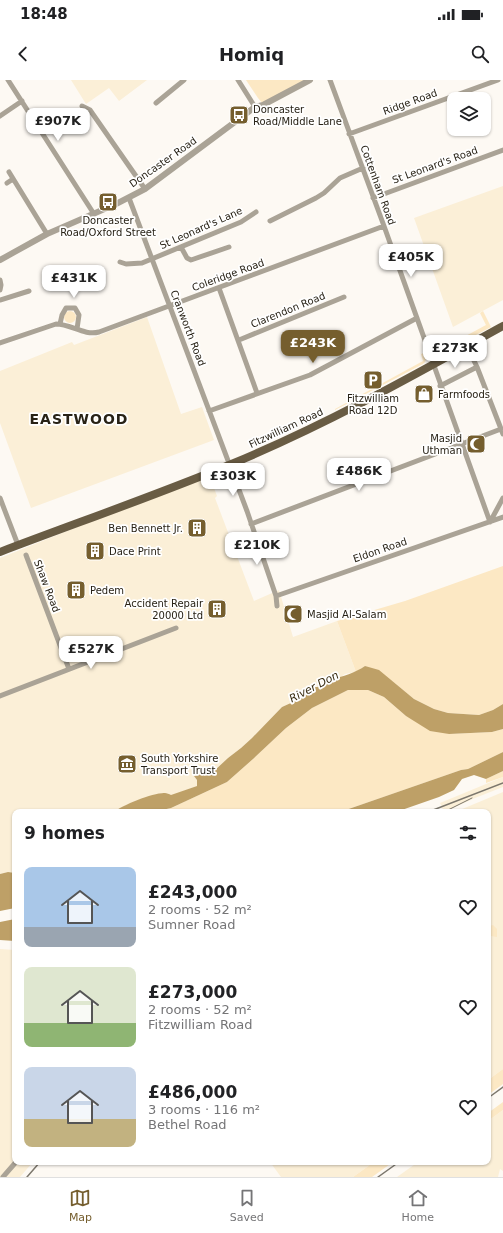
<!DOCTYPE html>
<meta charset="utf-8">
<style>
body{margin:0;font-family:"DejaVu Sans",sans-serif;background:#f2f2f2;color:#202124;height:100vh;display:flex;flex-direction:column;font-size:15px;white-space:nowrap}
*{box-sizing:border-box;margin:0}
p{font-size:13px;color:#757577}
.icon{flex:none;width:22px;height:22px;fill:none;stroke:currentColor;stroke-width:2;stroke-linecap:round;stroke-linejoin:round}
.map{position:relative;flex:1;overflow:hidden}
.sheet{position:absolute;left:12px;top:729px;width:479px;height:356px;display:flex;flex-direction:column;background:#fff;border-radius:8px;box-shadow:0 1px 3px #0004}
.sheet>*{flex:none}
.controls{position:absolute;left:447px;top:12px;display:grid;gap:8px}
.controls a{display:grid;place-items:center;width:44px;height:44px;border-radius:8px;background:#fff;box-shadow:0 1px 3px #0004;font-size:20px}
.price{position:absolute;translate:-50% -34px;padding:0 9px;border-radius:8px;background:#fff;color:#222;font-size:13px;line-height:26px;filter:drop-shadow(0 1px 2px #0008)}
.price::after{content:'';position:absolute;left:50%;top:24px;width:12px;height:9px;margin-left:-6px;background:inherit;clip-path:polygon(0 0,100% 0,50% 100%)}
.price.selected{background:#755e2e;color:#fff}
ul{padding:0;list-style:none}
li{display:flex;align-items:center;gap:12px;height:100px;padding:0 12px}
li span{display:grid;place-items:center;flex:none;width:112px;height:80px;border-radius:8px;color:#555}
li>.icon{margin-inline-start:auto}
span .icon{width:48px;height:48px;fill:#fffc;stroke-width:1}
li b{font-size:17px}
h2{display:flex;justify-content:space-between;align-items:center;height:48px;padding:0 12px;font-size:17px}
.status{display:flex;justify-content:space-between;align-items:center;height:28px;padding:0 20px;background:#fff;direction:ltr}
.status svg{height:11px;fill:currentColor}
header{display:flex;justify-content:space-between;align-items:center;height:52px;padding:0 12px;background:#fff;font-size:18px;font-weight:700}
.tab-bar{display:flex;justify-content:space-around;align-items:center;height:56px;border-top:1px solid #e0e0e0;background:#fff;font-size:11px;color:#757577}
.tab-bar a{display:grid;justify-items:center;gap:2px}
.tab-bar .selected{color:#755e2e}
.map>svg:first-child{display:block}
.built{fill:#fbefd7}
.green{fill:#fce8c4}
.water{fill:#bea067}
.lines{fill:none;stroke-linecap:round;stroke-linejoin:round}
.minor{stroke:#aaa396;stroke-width:5}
.tertiary{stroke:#aaa396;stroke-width:6}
.primary{stroke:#695c44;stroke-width:8}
.tram{stroke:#7c776d;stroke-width:1}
.rail{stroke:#7c776d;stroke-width:1.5}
.labels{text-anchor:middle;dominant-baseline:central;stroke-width:3.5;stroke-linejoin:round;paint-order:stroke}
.street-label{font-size:10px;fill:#282216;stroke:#fff}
.poi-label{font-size:10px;fill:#282216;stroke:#fff;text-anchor:start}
.water-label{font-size:11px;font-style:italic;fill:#392c11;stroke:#fff}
.district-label{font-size:14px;font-weight:bold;letter-spacing:1px;fill:#282216;stroke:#fff}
</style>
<div class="status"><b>18:48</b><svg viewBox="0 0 49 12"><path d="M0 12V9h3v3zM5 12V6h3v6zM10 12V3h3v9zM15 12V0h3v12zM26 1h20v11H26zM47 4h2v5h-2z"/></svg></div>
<header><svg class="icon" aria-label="back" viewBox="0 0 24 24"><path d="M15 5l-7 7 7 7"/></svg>Homiq<svg class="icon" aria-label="search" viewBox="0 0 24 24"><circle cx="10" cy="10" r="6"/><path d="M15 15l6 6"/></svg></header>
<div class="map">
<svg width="503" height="1097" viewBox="0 0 503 1097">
<rect width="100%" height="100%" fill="#fdf9f3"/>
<path class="built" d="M71 0H147L119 21 109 8 86 24Z
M503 106V220L453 247 414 138Z
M147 237 181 334 202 327 214 360 31 428 0 343V291L72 262 74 265Z
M209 394 217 416 215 418 254 521 279 510 293 557 337 541 356 592 345 594 338 599 330 600 324 605 312 607 304 617 282 627 252 658 241 668 228 678 214 691 194 696 197 700V706L171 716 166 713H161L135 721 118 729 114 732H15V793L8 792 0 794V478Z
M503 697V707L475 718 444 732 440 723Z
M503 712V989L488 1000V732H455Z
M0 869 15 870V1082H33L20 1097H0Z
M503 1030V1091L500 1089 498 1097H397L418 1082H488V1041Z
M270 1082H374L353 1097H281Z"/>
<path class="green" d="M246 0H305L262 23 258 18Z
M483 231 491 247 442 273 436 272 486 245 480 233Z
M64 237a6 6 0 1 1 12 0a6 6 0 1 1-12 0Z
M424 273 426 279 425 282 423 284 335 330V329L423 281 421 274Z
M503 486V624L493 630 479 635 448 633 434 629 414 619 392 601 365 586 356 592 337 541 405 521Z
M348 610H368L384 617 406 636 449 654 492 652 503 649V672L468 689 461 690 340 732H153L171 728 227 702 253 679 286 648 312 628Z
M503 691V697L486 703V699Z
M493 845 497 849V857L491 856 489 855 490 846Z
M503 989V1004L488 1015V1000Z
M503 1022V1030L488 1041V1033Z
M374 1082H393L372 1097H353Z"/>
<path class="water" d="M365 586 379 590 414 619 434 629 448 633 479 635 493 630 503 624V649L492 652 449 654 430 651 406 636 384 617 368 610H348L312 628 286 648 253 679 227 702 171 728 153 732H114C122 725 155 712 165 713 167 713 169 714 171 715L197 706V700L194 696 214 691 228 678 241 668 252 658 282 627 304 617C304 617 306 612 306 611 311 606 318 608 323 605 326 604 328 601 331 600 343 596 355 593 365 586Z
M503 672V691L486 699 474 695 462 699 454 710 439 717 396 732H340L461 690 468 689Z
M8 792 15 793V828L0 831V794Z
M15 839V861L0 860V842Z"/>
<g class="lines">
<path class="minor" d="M8 0 94 134
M238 0 255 27
M330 0 384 146 490 442
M156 23 184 0
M82 26 90 30 145 109
M0 36 22 21
M349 54 498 0
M9 92 47 154
M7 103 13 99
M129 118 247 431 276 516 277 526
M373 118 503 70
M270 141 316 118 324 113 340 98 363 88
M181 167 187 178 191 180 229 167
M120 182 126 184 142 183 241 142 256 132
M0 200 1 205 0 210
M219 208 257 313
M0 220 29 211
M60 244 62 235 66 228H75L79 235 77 249
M239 260 344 217
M0 263 56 244C71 244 84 256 99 252L384 146
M467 266 477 287 503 354
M440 306 477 287
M209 331 310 295 417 238
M0 418 18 465
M490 442 503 418
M251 444 501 349
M26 475 69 589
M276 516 503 437
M0 616 176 548
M3 1097 16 1082"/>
<path class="tertiary" d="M0 180 47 154 116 124 145 109 255 27 263 25 310 0"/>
<path class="primary" d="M0 472C76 443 154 416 229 385 324 346 413 296 503 246"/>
<path class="tram" d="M444 732 472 718"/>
<path class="rail" d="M428 732 503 703
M488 1018 503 1007
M27 1097 40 1082
M378 1097 399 1082"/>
</g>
<defs>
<g id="bus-square" transform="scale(1)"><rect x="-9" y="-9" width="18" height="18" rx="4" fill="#755e2e" stroke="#fff"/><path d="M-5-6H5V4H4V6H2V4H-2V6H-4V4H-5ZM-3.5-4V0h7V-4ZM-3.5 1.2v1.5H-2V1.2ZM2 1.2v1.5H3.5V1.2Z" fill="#fff"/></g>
<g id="parking-square" transform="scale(1)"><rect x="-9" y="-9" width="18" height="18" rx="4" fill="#755e2e" stroke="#fff"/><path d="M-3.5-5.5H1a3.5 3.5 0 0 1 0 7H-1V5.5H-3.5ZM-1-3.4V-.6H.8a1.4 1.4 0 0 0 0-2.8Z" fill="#fff"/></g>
<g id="shop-square" transform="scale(1)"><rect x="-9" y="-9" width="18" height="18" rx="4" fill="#755e2e" stroke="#fff"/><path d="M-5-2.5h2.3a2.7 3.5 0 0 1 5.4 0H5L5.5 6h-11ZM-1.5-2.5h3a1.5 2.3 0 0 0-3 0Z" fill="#fff"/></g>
<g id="mosque-square" transform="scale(1)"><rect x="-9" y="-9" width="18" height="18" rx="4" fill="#755e2e" stroke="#fff"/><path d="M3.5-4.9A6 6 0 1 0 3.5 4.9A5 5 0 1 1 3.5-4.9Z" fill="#fff"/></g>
<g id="building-square" transform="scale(1)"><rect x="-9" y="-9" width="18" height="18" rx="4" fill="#755e2e" stroke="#fff"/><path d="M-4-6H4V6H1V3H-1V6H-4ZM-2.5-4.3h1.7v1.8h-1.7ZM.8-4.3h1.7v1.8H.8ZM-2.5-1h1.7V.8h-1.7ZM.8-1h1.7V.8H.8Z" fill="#fff"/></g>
<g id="museum-square" transform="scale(1)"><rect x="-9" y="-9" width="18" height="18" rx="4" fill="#755e2e" stroke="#fff"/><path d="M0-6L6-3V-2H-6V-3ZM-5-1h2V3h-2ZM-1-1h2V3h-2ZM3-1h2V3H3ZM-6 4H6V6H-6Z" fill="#fff"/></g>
</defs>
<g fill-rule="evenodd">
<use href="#bus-square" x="239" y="35"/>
<use href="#bus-square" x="108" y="122"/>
<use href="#parking-square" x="373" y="300"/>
<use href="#shop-square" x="424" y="314"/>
<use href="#mosque-square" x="476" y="364"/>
<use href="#building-square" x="197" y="448"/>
<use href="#building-square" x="95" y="471"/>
<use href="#building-square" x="76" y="510"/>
<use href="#building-square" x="217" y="529"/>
<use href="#mosque-square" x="293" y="534"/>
<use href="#museum-square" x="127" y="684"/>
</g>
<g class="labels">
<g class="street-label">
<text transform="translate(410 22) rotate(-20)">Ridge Road</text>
<text transform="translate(163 82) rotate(-35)">Doncaster Road</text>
<text transform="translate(435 85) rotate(-20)">St Leonard's Road</text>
<text transform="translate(378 105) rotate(70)">Cottenham Road</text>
<text transform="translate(201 148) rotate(-24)">St Leonard's Lane</text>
<text transform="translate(228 195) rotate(-20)">Coleridge Road</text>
<text transform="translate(288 230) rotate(-22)">Clarendon Road</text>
<text transform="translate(188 248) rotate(69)">Cranworth Road</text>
<text transform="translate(286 348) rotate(-25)">Fitzwilliam Road</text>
<text transform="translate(380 470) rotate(-19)">Eldon Road</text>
<text transform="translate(47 506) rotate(69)">Shaw Road</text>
</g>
<g class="poi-label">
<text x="253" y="29">Doncaster<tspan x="253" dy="12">Road/Middle Lane</tspan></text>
<text x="108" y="140" text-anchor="middle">Doncaster<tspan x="108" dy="12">Road/Oxford Street</tspan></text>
<text x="438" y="314">Farmfoods</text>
<text x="373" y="318" text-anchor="middle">Fitzwilliam<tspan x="373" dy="12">Road 12D</tspan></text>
<text x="462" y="358" text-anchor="end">Masjid<tspan x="462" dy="12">Uthman</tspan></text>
<text x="183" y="448" text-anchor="end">Ben Bennett Jr.</text>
<text x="109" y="471">Dace Print</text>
<text x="90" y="510">Pedem</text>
<text x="203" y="523" text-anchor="end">Accident Repair<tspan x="203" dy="12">20000 Ltd</tspan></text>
<text x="307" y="534">Masjid Al-Salam</text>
<text x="141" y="678">South Yorkshire<tspan x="141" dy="12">Transport Trust</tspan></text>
</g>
<g class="water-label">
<text transform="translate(314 607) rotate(-28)">River Don</text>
</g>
<g class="district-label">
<text x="79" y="339">EASTWOOD</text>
</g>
</g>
</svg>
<div class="controls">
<a><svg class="icon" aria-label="layers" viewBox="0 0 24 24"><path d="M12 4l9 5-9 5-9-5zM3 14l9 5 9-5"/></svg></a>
</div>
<b class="price" style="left:58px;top:62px">£907K</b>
<b class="price" style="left:411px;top:198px">£405K</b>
<b class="price" style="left:74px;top:219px">£431K</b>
<b class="price selected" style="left:313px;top:284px">£243K</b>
<b class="price" style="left:455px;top:289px">£273K</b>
<b class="price" style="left:359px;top:412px">£486K</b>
<b class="price" style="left:233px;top:417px">£303K</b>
<b class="price" style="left:257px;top:486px">£210K</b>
<b class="price" style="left:91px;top:590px">£527K</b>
<section class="sheet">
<h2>9 homes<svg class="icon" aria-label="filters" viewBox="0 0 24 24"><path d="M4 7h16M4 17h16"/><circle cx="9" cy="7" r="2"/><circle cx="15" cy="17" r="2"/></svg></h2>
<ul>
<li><span style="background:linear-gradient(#a9c7e8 75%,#9aa5b1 0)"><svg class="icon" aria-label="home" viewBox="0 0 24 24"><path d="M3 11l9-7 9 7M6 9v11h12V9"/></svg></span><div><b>£243,000</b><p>2 rooms · 52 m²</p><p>Sumner Road</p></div><svg class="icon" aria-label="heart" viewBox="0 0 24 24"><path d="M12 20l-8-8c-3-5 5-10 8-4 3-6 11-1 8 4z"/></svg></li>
<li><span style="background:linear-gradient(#dfe7d0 70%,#8fb573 0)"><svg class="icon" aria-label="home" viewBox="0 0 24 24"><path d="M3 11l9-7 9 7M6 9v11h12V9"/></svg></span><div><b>£273,000</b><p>2 rooms · 52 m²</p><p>Fitzwilliam Road</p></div><svg class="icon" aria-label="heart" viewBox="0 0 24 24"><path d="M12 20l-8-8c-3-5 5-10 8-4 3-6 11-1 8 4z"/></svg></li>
<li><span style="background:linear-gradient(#c9d6e8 65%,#c2b280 0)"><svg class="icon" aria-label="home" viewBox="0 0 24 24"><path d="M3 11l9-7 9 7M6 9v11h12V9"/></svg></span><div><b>£486,000</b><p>3 rooms · 116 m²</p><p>Bethel Road</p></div><svg class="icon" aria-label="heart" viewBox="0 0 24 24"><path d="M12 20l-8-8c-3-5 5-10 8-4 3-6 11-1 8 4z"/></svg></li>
</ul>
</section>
</div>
<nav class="tab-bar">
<a class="selected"><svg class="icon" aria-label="map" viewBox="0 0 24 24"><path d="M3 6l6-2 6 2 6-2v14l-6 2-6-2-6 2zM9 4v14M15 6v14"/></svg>Map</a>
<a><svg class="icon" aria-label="saved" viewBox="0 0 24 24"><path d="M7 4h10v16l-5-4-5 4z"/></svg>Saved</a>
<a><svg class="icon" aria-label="home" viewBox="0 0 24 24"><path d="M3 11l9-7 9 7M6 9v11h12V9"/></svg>Home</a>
</nav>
